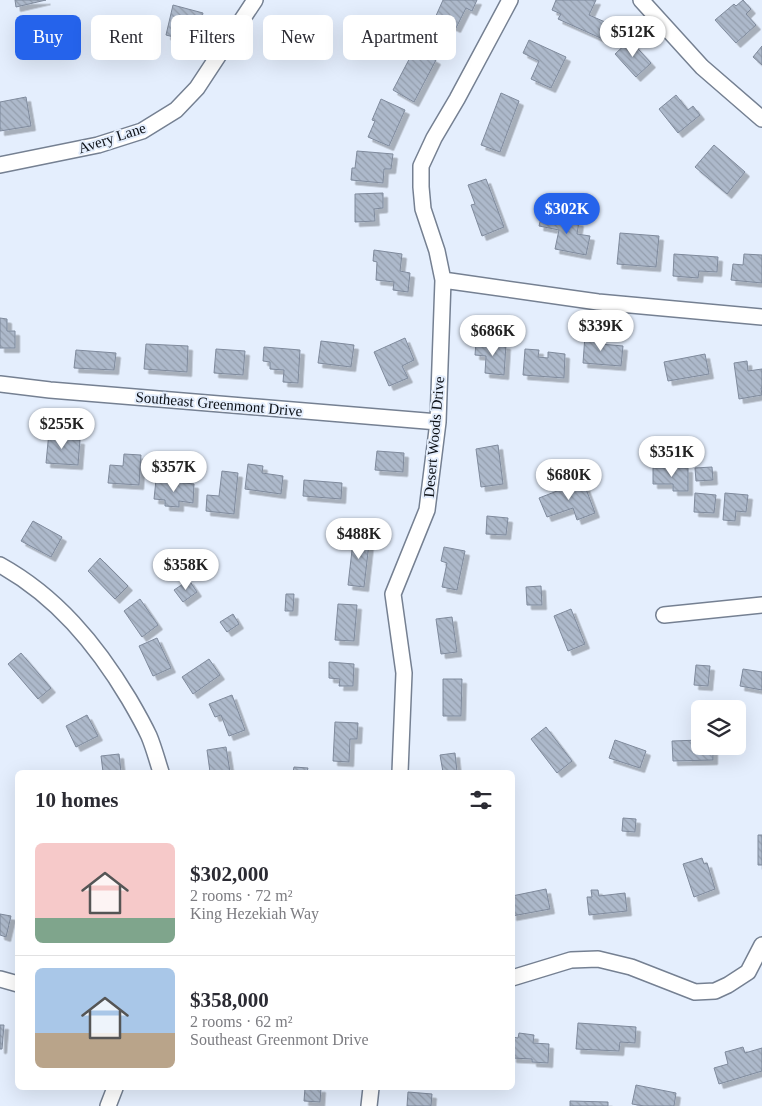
<!DOCTYPE html>
<meta charset="utf-8">
<style>
body{margin:0;font-family:Georgia,serif;background:#f2f2f3;color:#2b2b33;height:100vh;display:flex;flex-direction:column;font-size:19px;white-space:nowrap}
*{box-sizing:border-box;margin:0}
p{font-size:16px;color:#7c7c81}
.icon{flex:none;width:28px;height:28px;fill:none;stroke:currentColor;stroke-width:2;stroke-linecap:round;stroke-linejoin:round}
.map{position:relative;flex:1;overflow:hidden}
.details{position:absolute;left:15px;top:770px;width:500px;height:320px;display:flex;flex-direction:column;background:#fff;border-radius:8px;box-shadow:0 5px 20px #0002}
.details>*{flex:none}
.banner{position:absolute;left:15px;top:15px;width:500px;height:45px;display:flex;gap:10px}
.controls{position:absolute;left:691px;top:700px;display:grid;gap:10px}
.controls a{display:grid;place-items:center;width:55px;height:55px;border-radius:8px;background:#fff;box-shadow:0 5px 20px #0002;font-size:25px}
.price{position:absolute;translate:-50% -42px;padding:0 11px;border-radius:18px;background:#fff;color:#222;font-size:16px;line-height:32px;filter:drop-shadow(0 1px 2px #0008)}
.price::after{content:'';position:absolute;left:50%;top:30px;width:15px;height:11px;margin-left:-8px;background:inherit;clip-path:polygon(0 0,100% 0,50% 100%)}
.price.active{background:#2563eb;color:#fff}
ul{padding:0;list-style:none}
li{display:flex;align-items:center;gap:15px;height:125px;padding:0 20px}
li+li{border-top:1px solid #e1e1e2}
li span{display:grid;place-items:center;flex:none;width:140px;height:100px;border-radius:8px;color:#555}
li>.icon{margin-inline-start:auto}
span .icon{width:60px;height:60px;fill:#fffc;stroke-width:1}
li b{font-size:21px}
h2{display:flex;justify-content:space-between;align-items:center;height:60px;padding:0 20px;font-size:21px}
.tag{padding:0 18px;border-radius:8px;background:#fff;box-shadow:0 5px 20px #0002;font-size:18px;line-height:45px}
.tag.active{background:#2563eb;color:#fff}
.map>svg:first-child{display:block}
.building{fill:url(#building-back-hatch);stroke:#7f8a9c;filter:url(#shadow)}
.lines{fill:none;stroke-linecap:round;stroke-linejoin:round}
.minor-casing{stroke:#758092;stroke-width:18}
.minor{stroke:#fff;stroke-width:15}
.labels{text-anchor:middle;dominant-baseline:central;stroke-width:4;stroke-linejoin:round;paint-order:stroke}
.street-label{font-size:15px;fill:#0b0f15;stroke:#e4eefd}
</style>
<div class="map">
<svg width="762" height="1106" viewBox="0 0 762 1106">
<defs>
<pattern id="building-back-hatch" width="6" height="6" patternUnits="userSpaceOnUse" patternTransform="scale(1.25)"><rect width="6" height="6" fill="#adb9cb"/><path d="M-1 5l2 2M0 0l6 6M5-1l2 2" fill="none" stroke="#949ead"/></pattern>
<filter id="shadow"><feDropShadow dx="4.5" dy="4.5" stdDeviation="0" flood-color="#0004"/></filter>
</defs>
<rect width="100%" height="100%" fill="#e4eefd"/>
<path class="building" d="M15 0H46L16 7Z
M443 0H477L472 11 466 8 456 28 435 18Z
M556 0H596L589 15 612 25 605 40 558 19 561 14 552 10Z
M743 0 751 9 746 14 756 25 736 43 715 20 734 4 736 6Z
M173 5 203 13 196 43 166 35Z
M529 40 566 57 551 88 531 79 539 61 523 53Z
M630 40 651 63 636 77 615 54Z
M762 46V65L753 57Z
M415 48 436 60 414 102 393 90Z
M501 93 519 101 500 152 481 145Z
M676 95 688 110 693 106 700 115 678 133 659 109Z
M26 97 31 126 0 131V102Z
M381 99 405 110 389 146 368 137 375 121 372 120Z
M714 145 745 172 727 194 695 167Z
M357 151 393 154 391 169H384L383 183 351 180 352 168H355Z
M486 179 504 227 482 236 471 205 475 204 468 185Z
M383 193V208L374 209 375 221 355 222V194Z
M542 214 579 222 577 234 590 236 586 255 555 249 559 230 539 226Z
M620 233 659 236 656 267 617 264Z
M374 250 402 254 400 271 410 273 408 292 393 290 394 282 376 280 377 262 373 261Z
M674 254 718 257 717 272 699 271 698 278 673 276Z
M744 254 762 255V283L731 280 733 264 743 265Z
M0 318 7 319V331H15V348H0Z
M585 335 601 337 600 344 623 346 621 366 583 363Z
M405 338 414 360 402 366 408 378 389 386 374 352Z
M321 341 354 345 351 367 318 363Z
M476 342 506 345 504 375 485 373 486 356 475 355Z
M146 344 188 346 187 372 144 369Z
M264 347 300 350 298 383 283 382 284 370 270 369V362L263 361Z
M216 349 245 351 243 375 214 373Z
M525 349 539 350 538 357 548 358V352L565 354 564 378 523 375Z
M76 350 116 353 114 370 74 368Z
M705 354 709 374 668 381 664 362Z
M747 361 748 371 762 369V388H761L762 395 739 399 734 363Z
M49 432 64 433V439L80 440 78 465 46 463Z
M498 445 503 484 481 487 476 449Z
M377 451 404 453 403 472 375 470Z
M124 454 141 455 139 485 108 483 110 465 123 466Z
M248 464 263 466 262 473 283 476 281 494 245 489Z
M712 467 713 480 696 481 695 468Z
M653 468H688V491H673V484H653Z
M222 471 238 473 234 514 206 511 207 495 219 496Z
M156 480 194 484 193 503 179 501V507L165 506V500L154 499Z
M304 480 342 483 341 499 303 496Z
M583 481 595 513 577 520 573 508 547 517 539 498Z
M695 493 716 495 714 513 694 512Z
M725 493 748 495 746 512 736 511 735 521 723 520Z
M487 516 508 518 506 535 486 534Z
M33 521 62 537 51 557 21 541Z
M354 533 370 535 364 587 348 585Z
M444 547 465 551 457 590 442 587 447 563 441 561Z
M100 558 128 586 115 599 88 571Z
M189 580 197 592 183 602 174 590Z
M541 586 542 605H527L526 587Z
M286 594H294L293 611H285Z
M140 599 158 625 142 637 124 611Z
M338 604 357 605 354 641 335 640Z
M571 609 585 644 568 651 554 616Z
M233 614 239 624 227 632 220 622Z
M452 617 457 652 441 654 436 619Z
M157 638 171 668 153 676 139 646Z
M21 653 51 688 38 699 8 664Z
M209 659 220 675 193 694 182 677Z
M329 662 354 664 353 686H339L340 679 329 678Z
M696 665 710 666 708 686 694 685Z
M743 669 762 672V690L740 686Z
M443 679H462L461 716H443Z
M232 695 245 730 229 736 221 715 215 717 209 704Z
M87 715 98 736 76 747 66 726Z
M335 722 358 723 357 739H350L349 762 333 761Z
M546 727 572 761 557 773 531 739Z
M615 740 646 751 640 768 609 758Z
M700 740V746H713V760L673 761 672 741Z
M226 747 230 772H210L207 750Z
M455 753 457 772H443L440 755Z
M119 754 121 772H103L101 756Z
M294 767 308 768 307 772H293Z
M623 818 636 819 635 832 622 831Z
M758 835H762V865H758Z
M702 858 704 864 707 863 715 889 694 897 683 864Z
M546 889 550 909 512 916V896Z
M591 890H598L599 896 625 893 627 911 589 915 587 897H592Z
M0 914 11 916 6 937 0 935Z
M578 1023 636 1027 635 1043 620 1042 619 1051 576 1049Z
M0 1025H4L2 1049H0Z
M519 1033 534 1035 533 1043 549 1044 548 1063 532 1062V1059L512 1058V1037L518 1038Z
M743 1047 745 1053 762 1048V1071L719 1084 714 1068 728 1064 725 1052Z
M636 1085 676 1093 674 1106H644L632 1104Z
M305 1088H321L320 1102 304 1101Z
M408 1092 432 1094 431 1106H407Z
M570 1101 608 1102V1106H570Z"/>
<g class="lines">
<g class="minor-casing">
<path id="minor" d="M641 0 702 67 762 119
M0 165 98 145 142 131 176 110 197 88 255 0
M443 280 598 302 762 317
M0 384 50 390 438 422
M0 565C56 596 96 644 129 699 136 711 143 723 149 736 154 748 157 760 161 772
M664 615 762 605
M400 772 404 673 393 594 427 510 438 422 443 280 437 251 423 209 421 187V166L434 138 457 99 510 0
M512 978 571 960 598 959 631 967 695 992 715 991 728 985 748 972 762 945
M0 979 18 984
M108 1106 115 1088
M369 1106 371 1088"/>
</g>
<use href="#minor" class="minor"/>
</g>
<g class="labels">
<g class="street-label">
<text transform="translate(112 138) rotate(-18)">Avery Lane</text>
<text transform="translate(219 404) rotate(5)">Southeast Greenmont Drive</text>
<text transform="translate(434 437) rotate(-85)">Desert Woods Drive</text>
</g>
</g>
</svg>
<div class="controls">
<a><svg class="icon" aria-label="layers" viewBox="0 0 24 24"><path d="M12 4l9 5-9 5-9-5zM3 14l9 5 9-5"/></svg></a>
</div>
<b class="price" style="left:633px;top:58px">$512K</b>
<b class="price active" style="left:567px;top:235px">$302K</b>
<b class="price" style="left:601px;top:352px">$339K</b>
<b class="price" style="left:493px;top:357px">$686K</b>
<b class="price" style="left:62px;top:450px">$255K</b>
<b class="price" style="left:672px;top:478px">$351K</b>
<b class="price" style="left:174px;top:493px">$357K</b>
<b class="price" style="left:569px;top:501px">$680K</b>
<b class="price" style="left:359px;top:560px">$488K</b>
<b class="price" style="left:186px;top:591px">$358K</b>
<div class="banner">
<a class="tag active">Buy</a>
<a class="tag">Rent</a>
<a class="tag">Filters</a>
<a class="tag">New</a>
<a class="tag">Apartment</a>
</div>
<section class="details">
<h2>10 homes<svg class="icon" aria-label="filters" viewBox="0 0 24 24"><path d="M4 7h16M4 17h16"/><circle cx="9" cy="7" r="2"/><circle cx="15" cy="17" r="2"/></svg></h2>
<ul>
<li><span style="background:linear-gradient(#f6c9c9 75%,#7fa58c 0)"><svg class="icon" aria-label="home" viewBox="0 0 24 24"><path d="M3 11l9-7 9 7M6 9v11h12V9"/></svg></span><div><b>$302,000</b><p>2 rooms · 72 m²</p><p>King Hezekiah Way</p></div></li>
<li><span style="background:linear-gradient(#a9c7e8 65%,#b9a48a 0)"><svg class="icon" aria-label="home" viewBox="0 0 24 24"><path d="M3 11l9-7 9 7M6 9v11h12V9"/></svg></span><div><b>$358,000</b><p>2 rooms · 62 m²</p><p>Southeast Greenmont Drive</p></div></li>
</ul>
</section>
</div>
